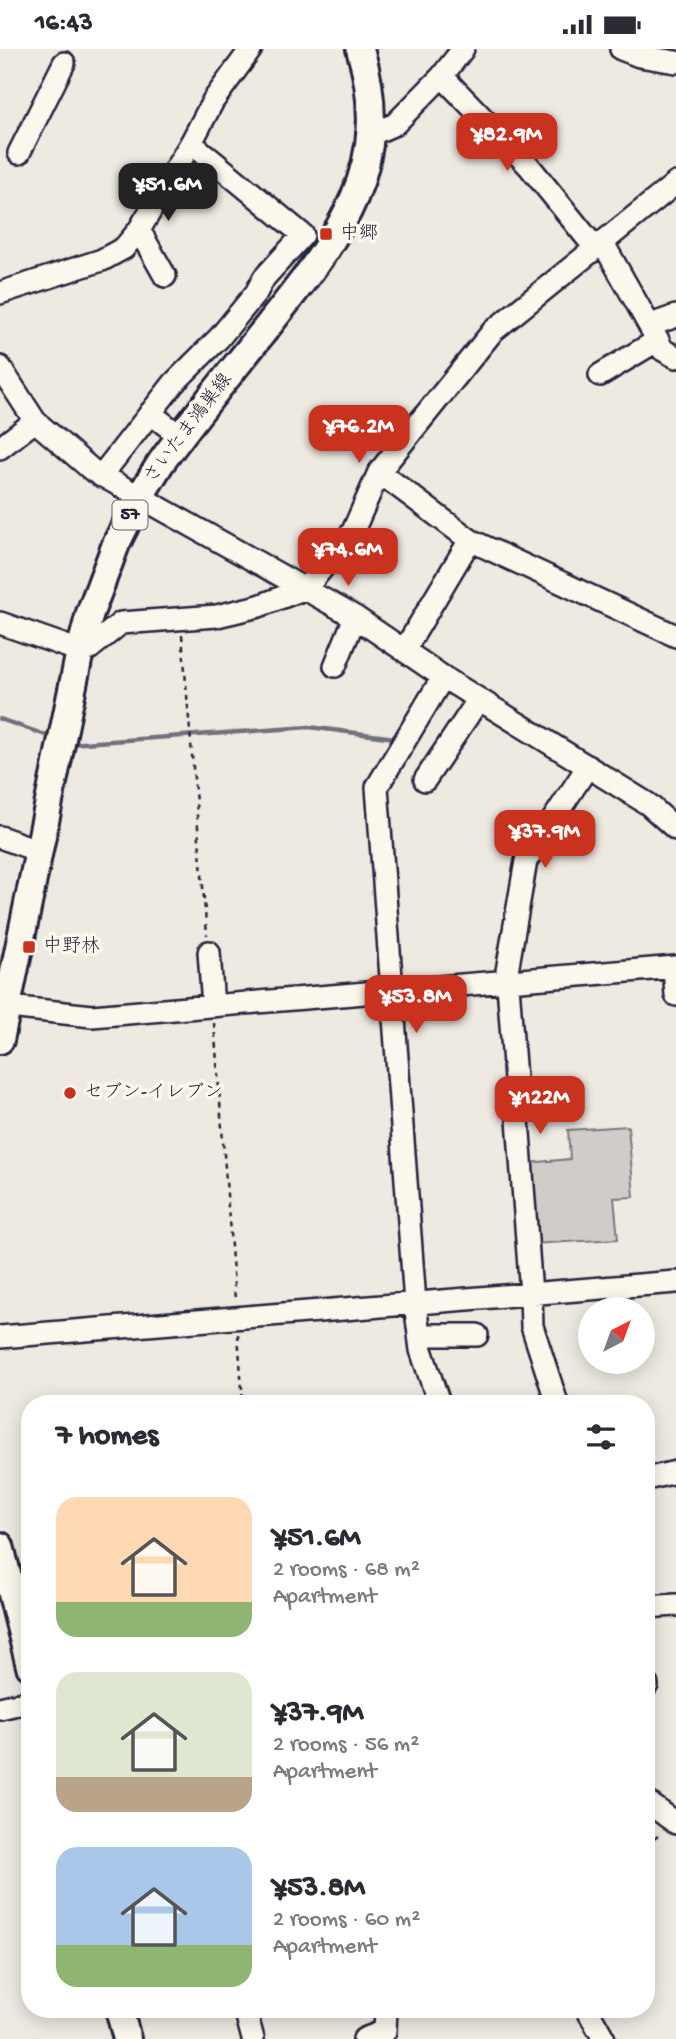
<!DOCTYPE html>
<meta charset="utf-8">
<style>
body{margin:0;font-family:"Gochi Hand","Klee One",sans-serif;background:#f2f2f3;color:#2b2b33;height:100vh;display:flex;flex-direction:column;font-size:26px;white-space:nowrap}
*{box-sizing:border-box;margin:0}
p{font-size:23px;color:#7c7c81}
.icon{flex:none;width:38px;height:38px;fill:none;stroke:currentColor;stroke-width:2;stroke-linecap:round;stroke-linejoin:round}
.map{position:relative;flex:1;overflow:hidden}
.panel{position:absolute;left:21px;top:1346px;width:634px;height:623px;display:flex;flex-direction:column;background:#fff;border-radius:28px;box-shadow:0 4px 18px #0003}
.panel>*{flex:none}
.needle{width:46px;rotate:41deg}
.buttons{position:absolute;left:578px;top:1248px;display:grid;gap:14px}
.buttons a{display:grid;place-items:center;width:77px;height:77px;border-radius:50%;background:#fff;box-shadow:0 4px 18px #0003;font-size:35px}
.price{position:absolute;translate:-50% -60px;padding:0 16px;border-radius:14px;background:#c8321e;color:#fff;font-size:23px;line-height:46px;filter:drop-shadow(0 2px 4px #0008)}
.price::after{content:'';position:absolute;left:50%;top:42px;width:21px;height:16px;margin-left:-10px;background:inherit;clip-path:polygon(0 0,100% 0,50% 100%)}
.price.selected{background:#222;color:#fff}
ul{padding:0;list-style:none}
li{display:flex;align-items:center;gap:21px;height:175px;padding:0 35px}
li span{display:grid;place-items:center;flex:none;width:196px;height:140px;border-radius:21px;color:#555}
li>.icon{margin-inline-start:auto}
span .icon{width:84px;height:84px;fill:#fffc;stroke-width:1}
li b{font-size:30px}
h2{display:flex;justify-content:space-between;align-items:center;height:84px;padding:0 35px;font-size:30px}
.status{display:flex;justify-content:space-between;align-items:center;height:49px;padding:0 35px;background:#fff;direction:ltr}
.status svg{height:19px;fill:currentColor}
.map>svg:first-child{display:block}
.green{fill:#d0cdc9;stroke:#797882;stroke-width:2}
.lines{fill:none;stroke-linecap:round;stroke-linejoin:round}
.stream{stroke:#716f7c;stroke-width:4.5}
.minor-casing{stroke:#22223b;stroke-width:26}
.major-casing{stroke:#22223b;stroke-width:32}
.path{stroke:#22223b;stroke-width:2.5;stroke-dasharray:5 5;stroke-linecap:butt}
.minor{stroke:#fbf7ec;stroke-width:21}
.major{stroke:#fbf7ec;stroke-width:26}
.poi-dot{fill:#c8321e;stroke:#fbf7ec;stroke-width:2.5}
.labels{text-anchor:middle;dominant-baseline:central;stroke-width:7;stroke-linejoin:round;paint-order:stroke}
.shield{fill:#fbf7ec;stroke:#636270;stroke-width:2}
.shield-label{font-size:18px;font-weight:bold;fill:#22223b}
.poi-label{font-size:19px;fill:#22223b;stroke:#fbf7ec;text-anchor:start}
.street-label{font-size:19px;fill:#22223b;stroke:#fbf7ec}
</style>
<div class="status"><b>16:43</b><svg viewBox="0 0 49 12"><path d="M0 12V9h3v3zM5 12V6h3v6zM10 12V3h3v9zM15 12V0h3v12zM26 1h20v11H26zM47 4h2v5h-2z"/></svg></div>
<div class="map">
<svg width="676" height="1990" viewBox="0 0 676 1990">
<rect width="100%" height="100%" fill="#eeeae2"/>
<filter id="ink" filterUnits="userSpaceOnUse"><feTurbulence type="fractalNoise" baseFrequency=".0143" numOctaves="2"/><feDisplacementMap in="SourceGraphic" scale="14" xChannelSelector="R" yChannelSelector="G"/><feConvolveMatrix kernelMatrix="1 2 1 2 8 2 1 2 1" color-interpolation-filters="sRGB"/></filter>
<g filter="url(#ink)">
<path class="green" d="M628 1077 634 1148 614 1149 618 1190 531 1195 527 1114 570 1110 568 1081Z"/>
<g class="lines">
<path class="stream" d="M0 670 54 689
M69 695 309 678 395 689"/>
<g class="minor-casing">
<path id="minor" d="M621 0 639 7 676 13
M442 27 529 117 596 200
M370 86 395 75 442 27 463 0
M19 104 64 14
M139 181 165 227
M603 194 663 301 676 308
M0 244 102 211 124 199 139 181 191 94 213 52 251 0
M651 276 676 267
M0 318 35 372 92 421 355 568 443 628 648 755 676 780
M600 326 658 291
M150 364 180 387
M0 399 35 372
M379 423 470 491 676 587
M101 427 174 334 219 289 256 244 264 229 303 186 191 94
M0 574 80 602 89 600 121 574 217 567 259 557 306 539 353 482 379 423 493 282 676 134
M405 600 470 491
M335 617 355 568
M425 731 479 650
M0 788 39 802
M209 903 213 957
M674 919 676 946
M0 957 92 967 676 918
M419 1286H477
M0 1288 676 1233
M439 1354 421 1301 415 1254 377 738 443 628
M557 1354 532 1277 531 1245 507 922 526 812 588 717
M646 1430 676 1423
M646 1558 676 1556
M646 1637 647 1636
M0 1659 30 1652
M646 1752 676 1774
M245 1960 253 1990
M587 1960 604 1990
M364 1990 385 1982 386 1960"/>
</g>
<g class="major-casing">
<path id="major" d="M0 991 80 602 90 564 116 495 139 449 160 415C195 366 234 320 271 273 340 186 395 117 360 0
M0 1497 30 1617
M119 1960 127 1990"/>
</g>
<path class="path" d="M182 586 207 886
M214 974 235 1250
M238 1285 243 1354
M646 1796 662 1784"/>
<use href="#minor" class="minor"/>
<use href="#major" class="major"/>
</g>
</g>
<g class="poi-dot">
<rect x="319" y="178" width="14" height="14" rx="3.5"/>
<rect x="22" y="891" width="14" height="14" rx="3.5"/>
<circle cx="70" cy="1044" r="7"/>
</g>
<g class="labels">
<rect class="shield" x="112.5" y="451.5" width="35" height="29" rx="5"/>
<g class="shield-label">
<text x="130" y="466">57</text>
</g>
<g class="poi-label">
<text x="340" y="185">中郷</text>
<text x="43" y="898">中野林</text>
<text x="84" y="1044">セブン-イレブン</text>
</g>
<g class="street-label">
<text transform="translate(189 380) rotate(-53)">さいたま鴻巣線</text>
</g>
</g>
</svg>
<div class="buttons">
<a><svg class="needle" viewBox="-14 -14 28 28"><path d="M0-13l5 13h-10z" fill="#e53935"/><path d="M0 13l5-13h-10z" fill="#7c7c81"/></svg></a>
</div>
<b class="price" style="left:507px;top:124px">¥82.9M</b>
<b class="price selected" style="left:168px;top:174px">¥51.6M</b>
<b class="price" style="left:359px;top:416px">¥76.2M</b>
<b class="price" style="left:348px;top:539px">¥74.6M</b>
<b class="price" style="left:545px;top:821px">¥37.9M</b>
<b class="price" style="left:416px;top:986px">¥53.8M</b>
<b class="price" style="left:540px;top:1087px">¥122M</b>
<section class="panel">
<h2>7 homes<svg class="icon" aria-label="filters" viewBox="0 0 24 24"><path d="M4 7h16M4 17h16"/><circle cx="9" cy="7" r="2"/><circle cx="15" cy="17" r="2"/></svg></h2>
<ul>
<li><span style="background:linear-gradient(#ffd9b3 75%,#8fb573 0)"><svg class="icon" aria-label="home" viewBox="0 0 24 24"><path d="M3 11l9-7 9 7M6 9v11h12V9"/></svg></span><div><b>¥51.6M</b><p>2 rooms · 68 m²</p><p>Apartment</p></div></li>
<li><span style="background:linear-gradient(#dfe7d0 75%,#b9a48a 0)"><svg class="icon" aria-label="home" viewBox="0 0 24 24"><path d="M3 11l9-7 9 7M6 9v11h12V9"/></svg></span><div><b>¥37.9M</b><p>2 rooms · 56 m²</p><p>Apartment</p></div></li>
<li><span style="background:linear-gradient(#a9c7e8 70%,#8fb573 0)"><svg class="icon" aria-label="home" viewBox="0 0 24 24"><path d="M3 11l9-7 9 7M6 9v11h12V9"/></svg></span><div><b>¥53.8M</b><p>2 rooms · 60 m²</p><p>Apartment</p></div></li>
</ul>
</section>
</div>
